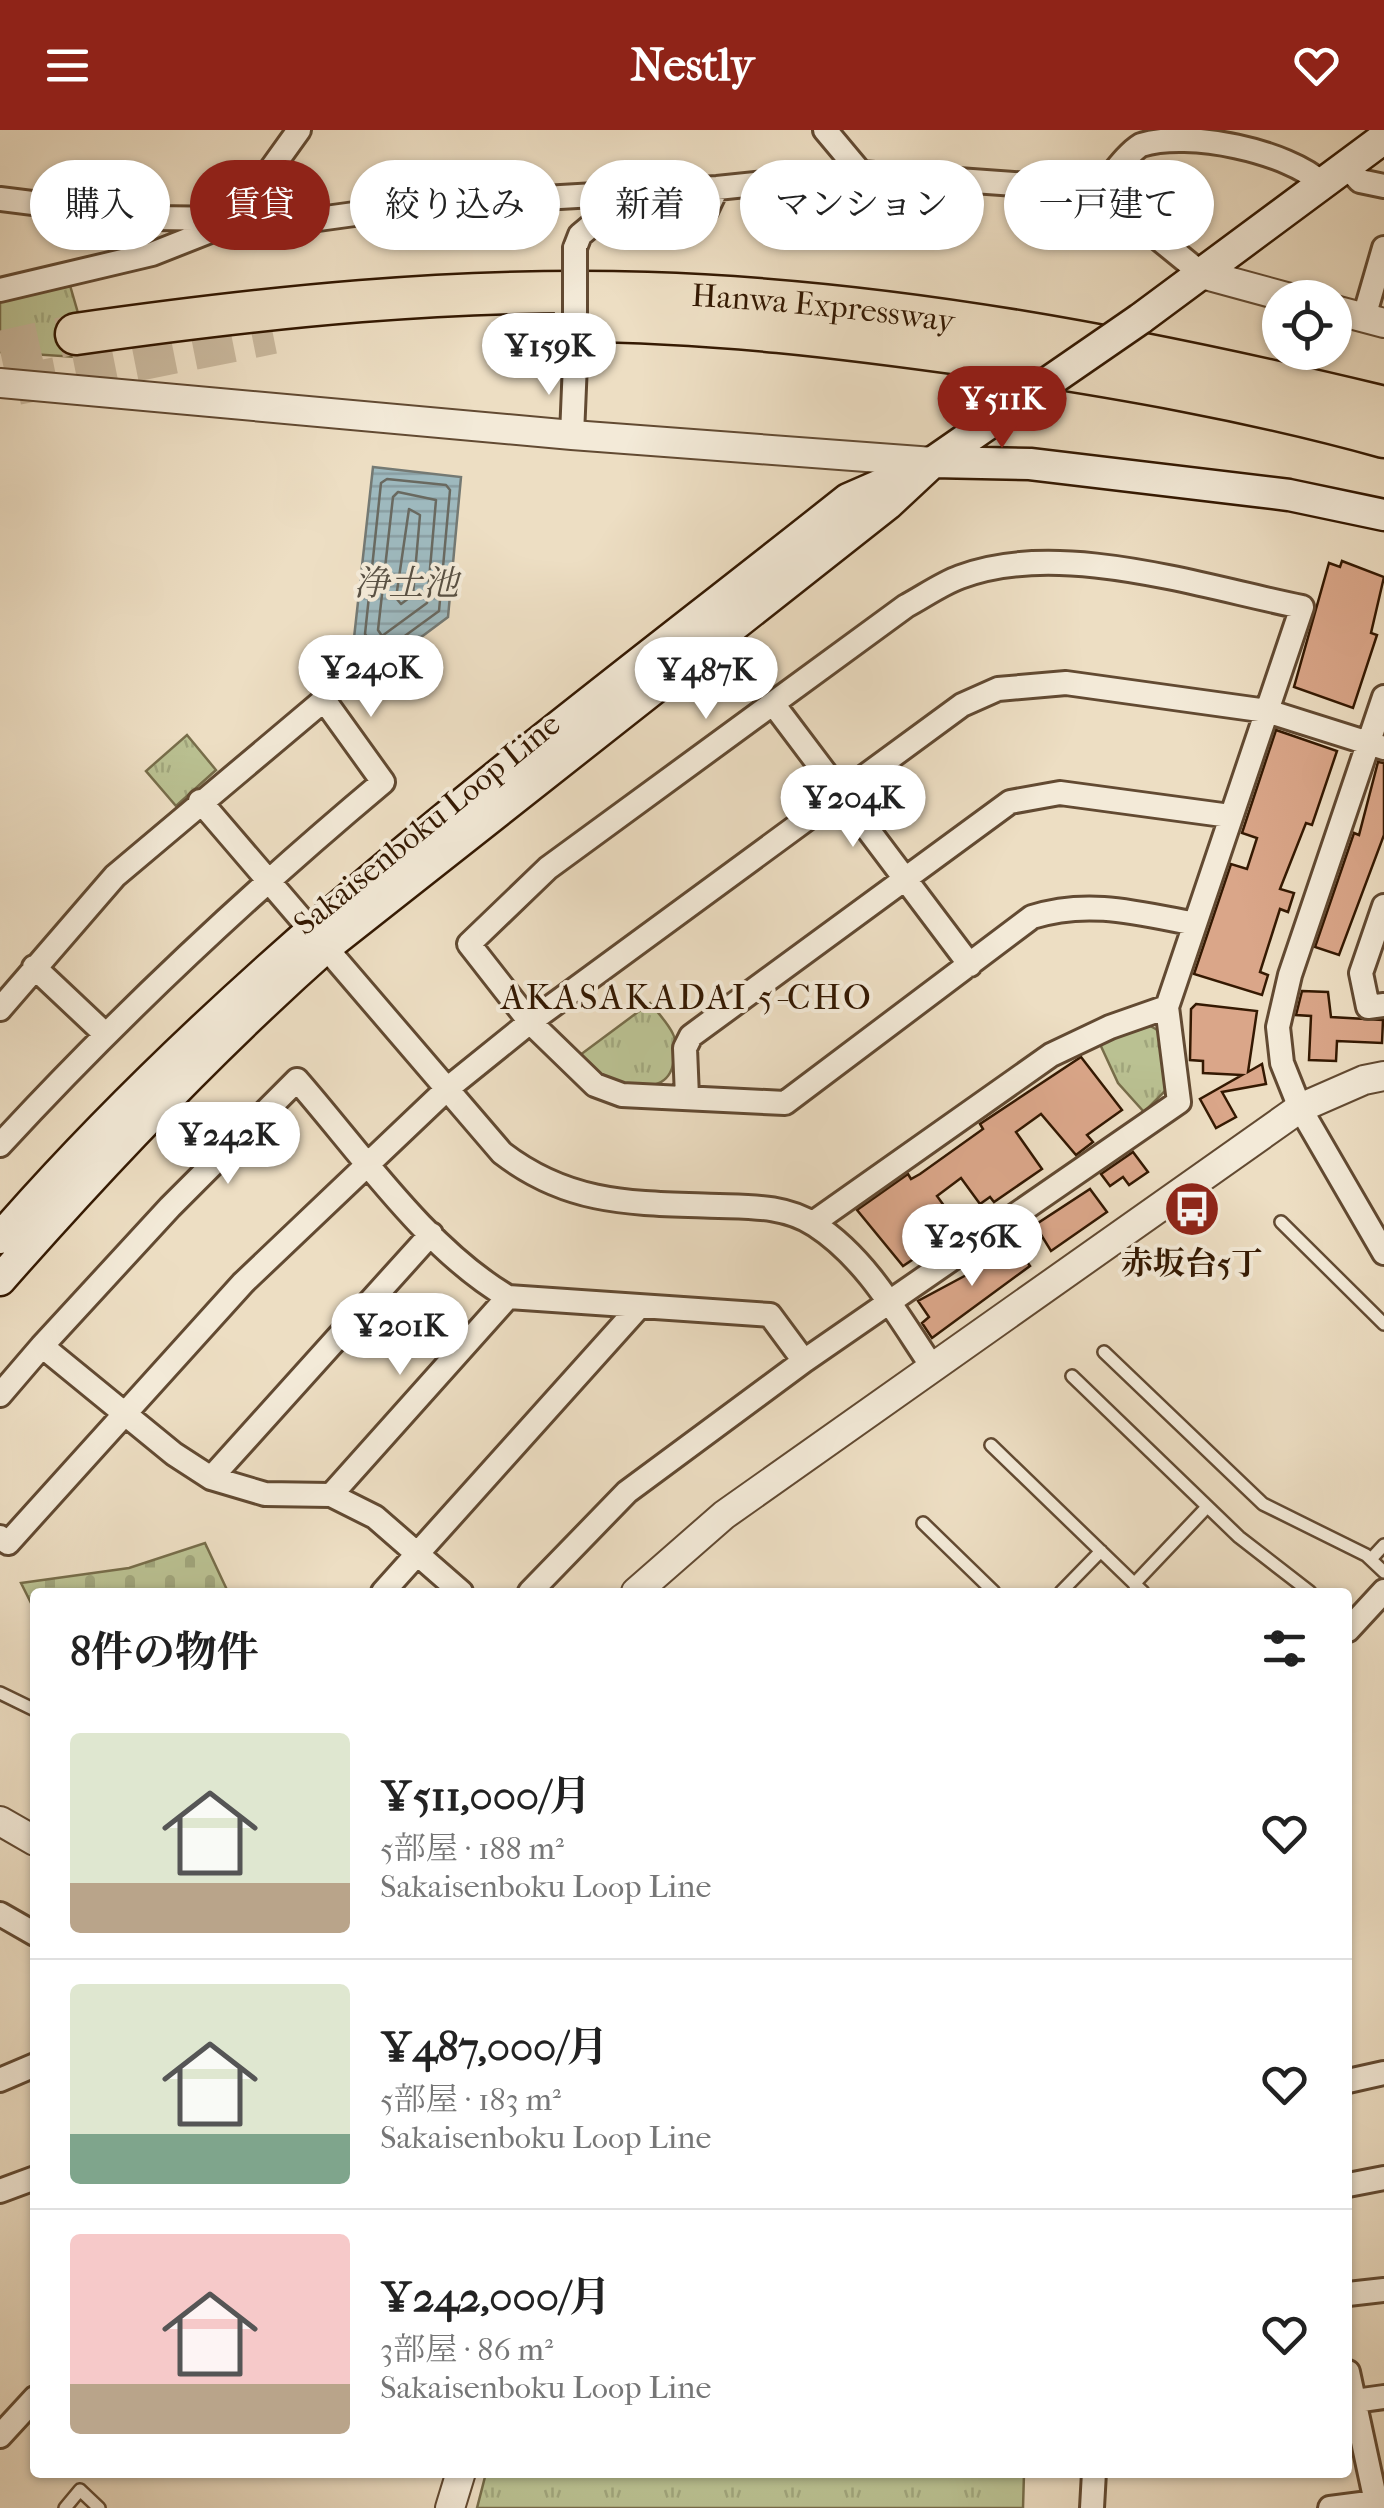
<!DOCTYPE html>
<html lang="ja">
<meta charset="utf-8">
<style>
body{margin:0;font-family:"IM FELL French Canon","Noto Serif JP",serif;background:#f6f6f6;color:#222;height:100vh;display:flex;flex-direction:column;font-size:38px;white-space:nowrap}
*{box-sizing:border-box;margin:0}
p{font-size:32px;color:#767676}
.icon{flex:none;width:55px;height:55px;fill:none;stroke:currentColor;stroke-width:2;stroke-linecap:round;stroke-linejoin:round}
.map{position:relative;flex:1;overflow:hidden}
.sheet{position:absolute;left:30px;top:1458px;width:1322px;height:890px;display:flex;flex-direction:column;background:#fff;border-radius:10px;box-shadow:0 2px 8px #0004}
.sheet>*{flex:none}
.banner{position:absolute;left:30px;top:30px;width:1325px;height:90px;display:flex;gap:20px}
.fabs{position:absolute;left:1262px;top:150px;display:grid;gap:20px}
.fabs a{display:grid;place-items:center;width:90px;height:90px;border-radius:50%;background:#fff;box-shadow:0 2px 8px #0004;font-size:50px}
.price{position:absolute;translate:-50% -85px;padding:0 22px;border-radius:35px;background:#fff;color:#222;font-size:32px;line-height:65px;filter:drop-shadow(0 2px 5px #0008)}
.price::after{content:'';position:absolute;left:50%;top:60px;width:30px;height:22px;margin-left:-15px;background:inherit;clip-path:polygon(0 0,100% 0,50% 100%)}
.price.selected{background:#8f2418;color:#fff}
ul{padding:0;list-style:none}
li{display:flex;align-items:center;gap:30px;height:250px;padding:0 40px}
li+li{border-top:2px solid #e0e0e0}
li span{display:grid;place-items:center;flex:none;width:280px;height:200px;border-radius:10px;color:#555}
li>.icon{margin-inline-start:auto}
span .icon{width:120px;height:120px;fill:#fffc;stroke-width:1}
li b{font-size:42px}
h2{display:flex;justify-content:space-between;align-items:center;height:120px;padding:0 40px;font-size:42px}
.pill{padding:0 35px;border-radius:45px;background:#fff;box-shadow:0 2px 8px #0004;font-size:35px;line-height:90px}
.pill.selected{background:#8f2418;color:#fff}
header{display:flex;justify-content:space-between;align-items:center;height:130px;padding:0 40px;background:#8f2418;color:#fff;font-size:45px;font-weight:700}
.map>svg:first-child{display:block}
.cemetery{fill:url(#cemetery-stones);stroke:#776d4a;stroke-width:2.5}
.park{fill:url(#park-tufts);stroke:#776d4a;stroke-width:2.5}
.water{fill:url(#water-rules);stroke:#747973;stroke-width:2.5}
.lines{fill:none;stroke-linecap:round;stroke-linejoin:round}
.shore{stroke:#696960;stroke-width:2.5}
.building{fill:#daa689;stroke:#341902;stroke-width:2.5}
.motorway-tunnel{stroke:#c8b79c;stroke-width:40;stroke-dasharray:40 20;stroke-linecap:butt}
.service-casing{stroke:#624a32;stroke-width:16}
.minor-casing{stroke:#624a32;stroke-width:28}
.tertiary-casing{stroke:#624a32;stroke-width:32}
.secondary-casing{stroke:#341902;stroke-width:35}
.motorway-casing{stroke:#341902;stroke-width:45}
.service{stroke:#f3ead8;stroke-width:11}
.minor{stroke:#f3ead8;stroke-width:22}
.tertiary{stroke:#f3ead8;stroke-width:28}
.secondary{stroke:#f3ead8;stroke-width:30}
.motorway{stroke:#eddec3;stroke-width:40}
.minor-bridge-casing{stroke:#624a32;stroke-width:28;stroke-linecap:butt}
.secondary-bridge-casing{stroke:#341902;stroke-width:35;stroke-linecap:butt}
.minor-bridge{stroke:#f3ead8;stroke-width:22}
.secondary-bridge{stroke:#f3ead8;stroke-width:30}
.labels{text-anchor:middle;dominant-baseline:central;stroke-width:8;stroke-linejoin:round;paint-order:stroke}
.street-label{font-size:32px;fill:#341902;stroke:#f3ead8}
.poi-label{font-size:32px;font-weight:bold;fill:#341902;stroke:#f3ead8}
.water-label{font-size:35px;font-style:italic;fill:#595144;stroke:#f3ead8}
.neighbourhood-label{font-size:35px;letter-spacing:2.5px;fill:#341902;stroke:#f3ead8}
</style>
<header><svg class="icon" aria-label="menu" viewBox="0 0 24 24"><path d="M4 6h16M4 12h16M4 18h16"/></svg>Nestly<svg class="icon" aria-label="heart" viewBox="0 0 24 24"><path d="M12 20l-8-8c-3-5 5-10 8-4 3-6 11-1 8 4z"/></svg></header>
<div class="map">
<svg width="1384" height="2378" viewBox="0 0 1384 2378">
<defs>
<pattern id="cemetery-stones" width="16" height="16" patternUnits="userSpaceOnUse" patternTransform="scale(2.5)"><rect width="16" height="16" fill="#bac192"/><path d="M2 7V4a2 2 0 0 1 4 0v3zM10 15v-3a2 2 0 0 1 4 0v3z" fill="#a0a57c"/></pattern>
<pattern id="park-tufts" width="24" height="20" patternUnits="userSpaceOnUse" patternTransform="scale(2.5)"><rect width="24" height="20" fill="#bac192"/><path d="M3 7l-1-3M5 7V3M7 7l1-3M15 17l-1-3M17 17v-4M19 17l1-3" fill="none" stroke="#a0a57c"/></pattern>
<pattern id="water-rules" width="6" height="5" patternUnits="userSpaceOnUse" patternTransform="scale(2.5)"><rect width="6" height="5" fill="#9eb9be"/><path d="M0 2.5h6" fill="none" stroke="#899ea2"/></pattern>
</defs>
<rect width="100%" height="100%" fill="#eddec3"/>
<filter id="stains"><feTurbulence type="fractalNoise" baseFrequency=".002" numOctaves="4"/><feColorMatrix values="0 0 0 0 .2 0 0 0 0 .09 0 0 0 0 .02 0 0 0 .5 -.17"/></filter>
<radialGradient id="worn" r=".72"><stop offset=".6" stop-color="#630" stop-opacity="0"/><stop offset="1" stop-color="#630" stop-opacity=".3"/></radialGradient>
<path class="cemetery" d="M205 1413 228 1462H35V1481L21 1453 129 1438Z"/>
<path class="park" d="M67 145 91 228 0 222V160Z
M187 605 216 640 176 676 146 641Z
M650 873C658 883 668 893 673 904 677 911 675 920 674 927 671 979 601 949 576 928Z
M1147 894 1159 901 1167 959 1144 982 1118 953 1099 912Z
M486 2343 1024 2342V2343L1023 2378H477Z"/>
<path class="water" d="M373 337 461 347 448 487 377 540 354 508Z"/>
<g class="lines">
<path class="shore" d="M387 349 446 355 450 360 439 481 380 524 365 504 381 353Z
M398 362 436 370 427 473 382 506 378 500 393 367Z
M409 379 420 385 413 465 401 474 396 468Z"/>
</g>
<path class="building" d="M1342 431 1384 447 1371 503 1377 505 1353 578 1294 557 1329 433 1340 437Z
M1276 600 1337 621 1312 695 1306 693 1280 759 1294 763 1288 782 1280 779 1260 842 1268 845 1262 865 1194 844 1231 734 1247 739 1257 708 1242 703Z
M1378 632 1384 633V705L1339 825 1315 817 1354 703 1359 705Z
M1302 861 1328 862 1331 887 1383 890 1382 913 1337 911 1336 931 1309 930 1311 886 1296 885Z
M1196 874 1257 881 1248 942 1262 934 1266 954 1222 962 1236 987 1216 998 1200 969 1242 945 1203 943V931L1190 930 1191 879Z
M1081 927 1122 980 1087 1005 1093 1012 1076 1025 1041 984 1016 1002 1042 1039 994 1072 990 1067 980 1074 961 1048 937 1066 960 1098 903 1136 857 1080 908 1044 911 1049 920 1044 983 999 980 994Z
M1133 1022 1148 1042 1129 1055 1123 1047 1110 1056 1101 1044Z
M1090 1059 1107 1082 1051 1121 1035 1095Z
M1012 1111 1030 1136 932 1208 922 1193 929 1187 918 1171 970 1143Z"/>
<g class="lines">
<path class="motorway-tunnel" d="M0 221 76 204
M17 255 273 204"/>
<g class="service-casing">
<path id="service" d="M1281 1092 1384 1194
M1104 1222 1263 1374 1366 1425 1384 1442
M1072 1246 1239 1407 1310 1462
M991 1315 1143 1462
M923 1393 994 1462
M1371 1429 1384 1415
M1134 1454 1207 1377
M1061 1462 1101 1421
M0 1563 35 1580
M65 2378 80 2360 99 2378"/>
</g>
<g class="minor-casing">
<path id="minor" d="M825 0 861 43
M1346 36 1360 51 1384 56
M1099 60C1111 47 1126 24 1141 15 1189 0 1287 21 1323 54
M0 69 152 88 311 90 420 75 717 58 861 43 1099 60 1202 144
M575 118 580 105 592 95 694 88 706 81 717 58
M0 160 152 124 233 92 299 0
M1364 187 1384 118
M572 305 575 233
M1384 567 1290 845 1278 897 1282 933 1300 978 1384 1123
M774 575 970 835
M200 671 502 1023C571 1076 636 1073 719 1076 752 1077 786 1076 815 1095 866 1128 898 1186 931 1235
M1384 776 1361 843 1368 877 1384 875
M34 837 104 903
M0 879 115 746 324 570 383 652C247 766 120 885 0 1015
M687 967 685 918 691 906 1010 672 1060 663 1230 686
M813 1093 1051 925 1110 897 1167 877
M0 1265 42 1216
M211 1348 431 1104
M331 1365 508 1167
M0 1407 8 1413 243 1153 447 959 530 892 962 575 998 559 1066 553 1267 581 1384 618
M383 1462 639 1177
M461 1462 375 1387 331 1365 265 1364 211 1348 174 1324 42 1216 170 1077 297 950C360 1022 426 1119 508 1167L770 1185 804 1231
M530 1462 627 1362 804 1231 1179 972 1167 877 1302 477C1202 457 1059 409 960 447 941 454 923 467 906 476L548 738 469 814 530 892 595 955 622 965 785 973 1032 787C1088 769 1138 783 1195 794
M1348 1500 1384 1461
M0 1784 35 1804
M0 1950 35 1935
M1348 1951 1384 1943
M1348 2055 1384 2048
M0 2061 35 2048
M1348 2164 1384 2160
M1348 2242 1376 2372
M1348 2272 1384 2267
M0 2306 35 2268
M1092 2378 1094 2342
M1330 2378 1384 2371"/>
</g>
<g class="tertiary-casing">
<path id="tertiary" d="M1202 144 1290 168
M1335 180 1384 193
M0 253 572 305 933 332
M636 1462 724 1385 1300 978 1364 950 1384 946
M0 1691 35 1711
M450 2378 461 2342"/>
</g>
<g class="secondary-casing">
<path id="secondary" d="M1140 189 1384 8
M0 1108C247 824 555 602 848 369L933 332 1030 334 1289 365 1384 385
M0 1150C102 1034 209 921 325 818L888 374 933 332 1037 260"/>
</g>
<g class="motorway-casing">
<g id="motorway">
<path d="M573 191C710 191 847 208 982 227 1118 247 1251 270 1384 307"/>
<path id="s1" d="M76 204C266 177 455 157 647 163 896 171 1143 219 1384 277"/>
</g>
</g>
<use href="#service" class="service"/>
<use href="#minor" class="minor"/>
<use href="#tertiary" class="tertiary"/>
<use href="#secondary" class="secondary"/>
<use href="#motorway" class="motorway"/>
<g class="minor-bridge-casing">
<path id="minor-bridge" d="M575 233V118"/>
</g>
<g class="secondary-bridge-casing">
<path id="secondary-bridge" d="M1037 260 1140 189"/>
</g>
<use href="#minor-bridge" class="minor-bridge"/>
<use href="#secondary-bridge" class="secondary-bridge"/>
</g>
<defs>
<g id="bus-disc" transform="scale(2.875)"><circle r="9.5" fill="#8f2418" stroke="#f3ead8"/><path d="M-5-6H5V4H4V6H2V4H-2V6H-4V4H-5ZM-3.5-4V0h7V-4ZM-3.5 1.2v1.5H-2V1.2ZM2 1.2v1.5H3.5V1.2Z" fill="#fff"/></g>
</defs>
<g fill-rule="evenodd">
<use href="#bus-disc" x="1192" y="1079"/>
</g>
<g class="labels">
<g class="street-label">
<text stroke="none"><textPath href="#s1" startOffset="750">Hanwa Expressway</textPath></text>
<text transform="translate(427 694) rotate(-39)">Sakaisenboku Loop Line</text>
</g>
<g class="poi-label">
<text x="1192" y="1133">赤坂台5丁</text>
</g>
<g class="water-label">
<text x="406" y="453">浄土池</text>
</g>
<g class="neighbourhood-label">
<text x="687" y="867">AKASAKADAI 5-CHO</text>
</g>
</g>
<rect width="100%" height="100%" filter="url(#stains)"/>
<rect width="100%" height="100%" fill="url(#worn)"/>
</svg>
<div class="fabs">
<a><svg class="icon" aria-label="locate" viewBox="0 0 24 24"><circle cx="12" cy="12" r="6"/><path d="M12 2v4M12 18v4M2 12h4M18 12h4"/></svg></a>
</div>
<b class="price" style="left:549px;top:268px">¥159K</b>
<b class="price selected" style="left:1002px;top:321px">¥511K</b>
<b class="price" style="left:371px;top:590px">¥240K</b>
<b class="price" style="left:706px;top:592px">¥487K</b>
<b class="price" style="left:853px;top:720px">¥204K</b>
<b class="price" style="left:228px;top:1057px">¥242K</b>
<b class="price" style="left:972px;top:1159px">¥256K</b>
<b class="price" style="left:400px;top:1248px">¥201K</b>
<div class="banner">
<a class="pill">購入</a>
<a class="pill selected">賃貸</a>
<a class="pill">絞り込み</a>
<a class="pill">新着</a>
<a class="pill">マンション</a>
<a class="pill">一戸建て</a>
</div>
<section class="sheet">
<h2>8件の物件<svg class="icon" aria-label="filters" viewBox="0 0 24 24"><path d="M4 7h16M4 17h16"/><circle cx="9" cy="7" r="2"/><circle cx="15" cy="17" r="2"/></svg></h2>
<ul>
<li><span style="background:linear-gradient(#dfe7d0 75%,#b9a48a 0)"><svg class="icon" aria-label="home" viewBox="0 0 24 24"><path d="M3 11l9-7 9 7M6 9v11h12V9"/></svg></span><div><b>¥511,000/月</b><p>5部屋 · 188 m²</p><p>Sakaisenboku Loop Line</p></div><svg class="icon" aria-label="heart" viewBox="0 0 24 24"><path d="M12 20l-8-8c-3-5 5-10 8-4 3-6 11-1 8 4z"/></svg></li>
<li><span style="background:linear-gradient(#dfe7d0 75%,#7fa58c 0)"><svg class="icon" aria-label="home" viewBox="0 0 24 24"><path d="M3 11l9-7 9 7M6 9v11h12V9"/></svg></span><div><b>¥487,000/月</b><p>5部屋 · 183 m²</p><p>Sakaisenboku Loop Line</p></div><svg class="icon" aria-label="heart" viewBox="0 0 24 24"><path d="M12 20l-8-8c-3-5 5-10 8-4 3-6 11-1 8 4z"/></svg></li>
<li><span style="background:linear-gradient(#f6c9c9 75%,#b9a48a 0)"><svg class="icon" aria-label="home" viewBox="0 0 24 24"><path d="M3 11l9-7 9 7M6 9v11h12V9"/></svg></span><div><b>¥242,000/月</b><p>3部屋 · 86 m²</p><p>Sakaisenboku Loop Line</p></div><svg class="icon" aria-label="heart" viewBox="0 0 24 24"><path d="M12 20l-8-8c-3-5 5-10 8-4 3-6 11-1 8 4z"/></svg></li>
</ul>
</section>
</div>
